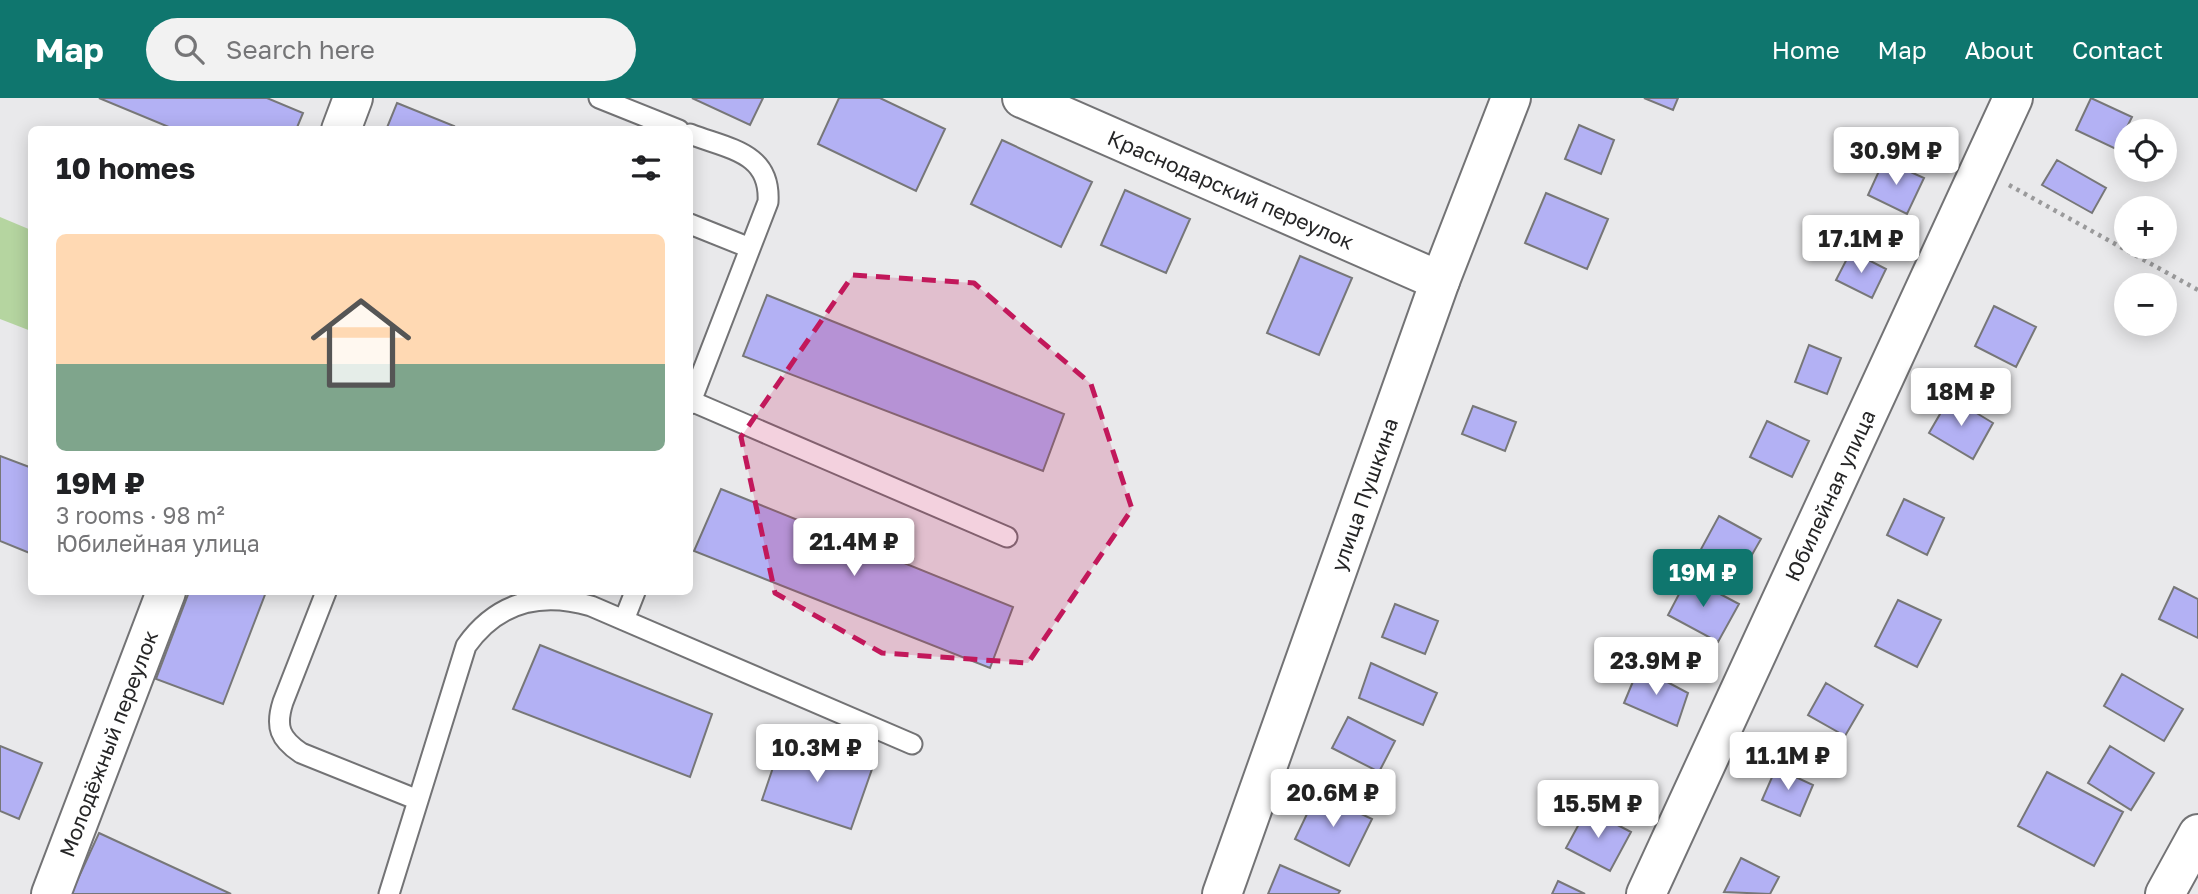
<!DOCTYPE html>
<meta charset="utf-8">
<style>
body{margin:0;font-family:"Golos Text",sans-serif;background:#f2f2f2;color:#202124;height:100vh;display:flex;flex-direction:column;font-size:26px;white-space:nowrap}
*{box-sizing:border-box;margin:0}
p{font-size:23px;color:#757577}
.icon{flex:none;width:38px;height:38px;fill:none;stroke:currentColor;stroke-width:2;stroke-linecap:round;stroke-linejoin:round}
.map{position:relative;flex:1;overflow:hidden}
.side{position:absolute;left:28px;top:28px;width:665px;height:469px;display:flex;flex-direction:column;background:#fff;border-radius:10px;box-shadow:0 4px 18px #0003}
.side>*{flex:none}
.controls{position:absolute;left:2114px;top:21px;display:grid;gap:14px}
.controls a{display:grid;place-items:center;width:63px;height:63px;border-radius:50%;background:#fff;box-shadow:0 4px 18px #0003;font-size:35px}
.price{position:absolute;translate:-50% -60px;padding:0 16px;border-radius:7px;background:#fff;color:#222;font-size:23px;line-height:46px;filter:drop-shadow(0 2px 4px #0008)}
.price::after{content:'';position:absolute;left:50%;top:42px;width:21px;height:16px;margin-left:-10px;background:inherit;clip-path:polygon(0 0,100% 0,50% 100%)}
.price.on{background:#0f766e;color:#fff}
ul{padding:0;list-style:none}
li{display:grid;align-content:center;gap:14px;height:371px;padding:0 28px}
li+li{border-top:2px solid #e0e0e0}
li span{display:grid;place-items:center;height:217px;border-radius:10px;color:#555}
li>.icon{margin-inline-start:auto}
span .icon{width:126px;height:126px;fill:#fffc;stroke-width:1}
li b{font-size:30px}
h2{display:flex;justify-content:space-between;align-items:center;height:84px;padding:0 28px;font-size:30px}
header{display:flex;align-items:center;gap:42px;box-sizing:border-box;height:98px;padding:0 35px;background:#0f766e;color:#fff}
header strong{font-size:33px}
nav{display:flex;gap:38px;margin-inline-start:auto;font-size:24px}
.search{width:490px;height:63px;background:#f2f2f2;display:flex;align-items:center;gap:18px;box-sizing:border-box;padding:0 24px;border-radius:38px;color:#757577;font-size:26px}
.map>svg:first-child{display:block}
.green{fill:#b5d5a0}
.building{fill:#b3b1f4;stroke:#777778;stroke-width:2}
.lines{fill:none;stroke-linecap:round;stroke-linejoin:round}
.service-casing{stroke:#737375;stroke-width:23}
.minor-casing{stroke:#737375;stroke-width:42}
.tertiary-casing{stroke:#737375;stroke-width:42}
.path{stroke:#9a9a9b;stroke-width:4.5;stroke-dasharray:3.5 5;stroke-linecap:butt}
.service{stroke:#fff;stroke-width:19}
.minor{stroke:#fff;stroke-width:38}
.tertiary{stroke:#fff;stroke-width:38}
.marked{fill:#c2185b;fill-opacity:0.2;stroke:#c2185b;stroke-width:5;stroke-dasharray:14 9;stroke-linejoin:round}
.labels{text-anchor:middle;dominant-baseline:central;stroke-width:5;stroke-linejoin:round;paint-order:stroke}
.street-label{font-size:21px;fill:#262627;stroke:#e9e9eb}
</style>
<header>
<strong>Map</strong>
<div class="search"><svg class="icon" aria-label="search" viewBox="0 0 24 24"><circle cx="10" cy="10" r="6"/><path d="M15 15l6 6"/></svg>Search here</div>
<nav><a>Home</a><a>Map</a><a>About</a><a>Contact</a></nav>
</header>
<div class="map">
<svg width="2198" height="796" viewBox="0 0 2198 796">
<rect width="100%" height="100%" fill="#e9e9eb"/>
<path class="green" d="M0 119 31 132V233L0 221Z"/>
<path class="building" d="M99 0H267L303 15 296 32H176Z
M692 0H763L750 27Z
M839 0H880L945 31 916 93 818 46Z
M1644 0H1678L1673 12Z
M2091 0 2132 19 2116 51 2076 32Z
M397 5 454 28 452 32H386Z
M1579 27 1614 42 1601 76 1565 61Z
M1002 42 1092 84 1061 149 971 106Z
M1884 62 1924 80 1907 116 1868 97Z
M2057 62 2106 90 2092 115 2042 87Z
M1125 92 1190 121 1166 175 1101 147Z
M1546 95 1608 121 1587 171 1525 145Z
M1851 153 1886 171 1872 200 1836 182Z
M1300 158 1352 180 1319 257 1267 235Z
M767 197 1064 316 1043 373 743 258Z
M1994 208 2036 229 2016 269 1975 248Z
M1809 247 1841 260 1827 296 1795 284Z
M1950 299 1993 325 1973 361 1929 335Z
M1473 308 1516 324 1505 353 1462 336Z
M1767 323 1809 343 1792 379 1750 359Z
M0 358 32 370V456L0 443Z
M721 391 1013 509 990 570 694 453Z
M1904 401 1944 420 1927 457 1887 437Z
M1719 418 1761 441 1741 476 1700 453Z
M1688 479 1739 506 1718 544 1668 517Z
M2174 489 2198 501V540L2159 521Z
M189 494H266L223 606 156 581Z
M1898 502 1941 522 1917 569 1875 548Z
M1395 506 1438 523 1425 556 1382 539Z
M540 547 712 616 690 679 513 611Z
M1371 565 1437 595 1423 627 1359 600Z
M1639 569 1688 595 1677 628 1624 605Z
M2122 576 2183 611 2164 643 2104 608Z
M1826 585 1863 607 1845 638 1808 617Z
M1348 619 1395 643 1379 674 1332 650Z
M783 640 872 671 851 731 762 702Z
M0 648 42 665 19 721 0 713Z
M2110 648 2154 675 2131 712 2088 685Z
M1776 670 1813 687 1800 718 1762 702Z
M2047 674 2123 714 2094 768 2018 728Z
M1317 695 1372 721 1349 768 1295 741Z
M1587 711 1631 734 1610 773 1566 750Z
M99 735 231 796H71Z
M1741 760 1779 779 1770 796 1724 794Z
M1280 767 1340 793 1338 796H1268Z
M1558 783 1585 796H1552Z"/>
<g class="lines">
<g class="service-casing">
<path id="service" d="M599 0 679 32
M690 36C728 51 771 54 768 104L690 306
M690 126 750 150
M691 303 1007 439
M326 494 283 604C275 629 280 641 301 655L418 702
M624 522 635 494
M389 796 466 548C497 504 540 493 591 508L912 646"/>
</g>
<g class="minor-casing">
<g id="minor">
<path id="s1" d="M1022 0 1440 183"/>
<path d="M341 32 353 0"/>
<path id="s2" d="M51 796 166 494"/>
<path id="s3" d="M1222 796 1440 183 1511 0"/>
<path id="s4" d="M1646 796 2013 0"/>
</g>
</g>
<g class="tertiary-casing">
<path id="tertiary" d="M2165 796 2198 736"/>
</g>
<path class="path" d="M2009 87 2198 192"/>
<use href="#service" class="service"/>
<use href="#minor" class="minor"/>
<use href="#tertiary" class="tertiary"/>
</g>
<path class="marked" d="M853 177 974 185 1091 286 1132 411 1028 565 882 555 775 495 741 339Z"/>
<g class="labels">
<g class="street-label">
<text stroke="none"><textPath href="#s1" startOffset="228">Краснодарский переулок</textPath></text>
<text stroke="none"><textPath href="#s3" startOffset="424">улица Пушкина</textPath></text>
<text stroke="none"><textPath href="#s4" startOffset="439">Юбилейная улица</textPath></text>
<text stroke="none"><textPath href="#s2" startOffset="161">Молодёжный переулок</textPath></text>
</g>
</g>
</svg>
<div class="controls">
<a><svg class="icon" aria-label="locate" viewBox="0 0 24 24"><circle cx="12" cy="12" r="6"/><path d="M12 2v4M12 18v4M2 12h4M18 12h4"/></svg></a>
<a>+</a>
<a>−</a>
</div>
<b class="price" style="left:1896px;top:89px">30.9M ₽</b>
<b class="price" style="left:1861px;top:177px">17.1M ₽</b>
<b class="price" style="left:1961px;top:330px">18M ₽</b>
<b class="price" style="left:854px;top:480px">21.4M ₽</b>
<b class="price on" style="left:1703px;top:511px">19M ₽</b>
<b class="price" style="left:1656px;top:599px">23.9M ₽</b>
<b class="price" style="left:817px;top:686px">10.3M ₽</b>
<b class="price" style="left:1788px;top:694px">11.1M ₽</b>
<b class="price" style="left:1333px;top:731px">20.6M ₽</b>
<b class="price" style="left:1598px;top:742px">15.5M ₽</b>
<section class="side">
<h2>10 homes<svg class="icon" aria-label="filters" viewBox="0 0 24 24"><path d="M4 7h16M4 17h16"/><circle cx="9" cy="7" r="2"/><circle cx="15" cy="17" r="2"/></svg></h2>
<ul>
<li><span style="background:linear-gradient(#ffd9b3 60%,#7fa58c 0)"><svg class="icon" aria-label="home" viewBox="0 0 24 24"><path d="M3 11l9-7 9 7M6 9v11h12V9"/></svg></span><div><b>19M ₽</b><p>3 rooms · 98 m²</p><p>Юбилейная улица</p></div></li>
</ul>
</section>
</div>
